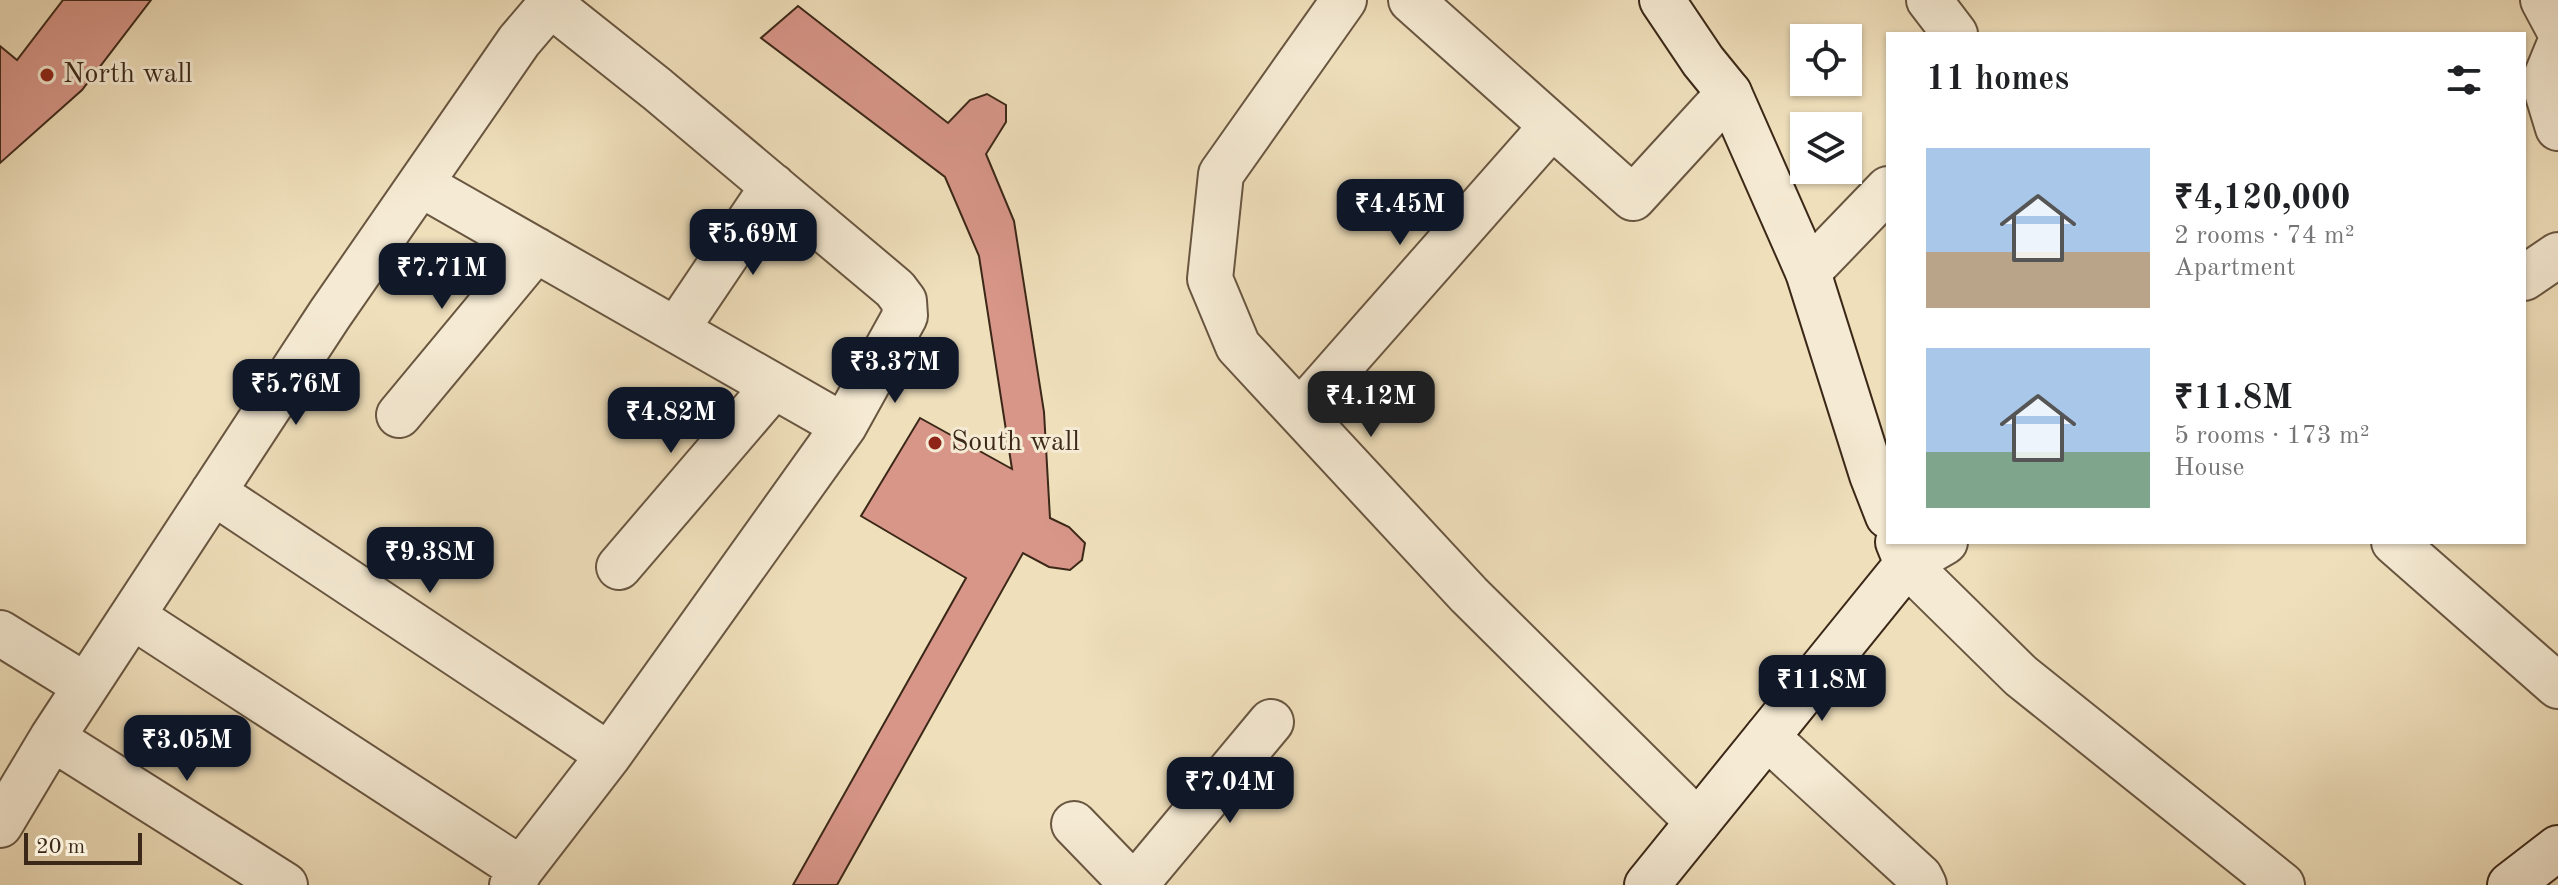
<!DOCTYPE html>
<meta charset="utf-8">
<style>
body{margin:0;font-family:"Old Standard TT",serif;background:#f2f2f2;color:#202124;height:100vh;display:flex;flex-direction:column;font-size:30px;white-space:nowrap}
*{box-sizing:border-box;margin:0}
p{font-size:26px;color:#757577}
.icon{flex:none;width:44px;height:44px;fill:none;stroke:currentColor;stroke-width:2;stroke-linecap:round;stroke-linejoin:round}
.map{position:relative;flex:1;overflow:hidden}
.sheet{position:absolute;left:1886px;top:32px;width:640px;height:512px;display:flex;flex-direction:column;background:#fff;border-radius:0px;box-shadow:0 2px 6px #0004}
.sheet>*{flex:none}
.tools{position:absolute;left:1790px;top:24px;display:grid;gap:16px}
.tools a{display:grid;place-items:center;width:72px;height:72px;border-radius:0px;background:#fff;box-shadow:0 2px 6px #0004;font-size:40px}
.scale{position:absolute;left:24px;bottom:20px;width:118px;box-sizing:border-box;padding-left:8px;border:4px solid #3c2818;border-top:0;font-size:22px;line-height:28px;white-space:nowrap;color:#3c2818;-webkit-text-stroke:6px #f5ead3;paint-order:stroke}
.price{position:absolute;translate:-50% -68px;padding:0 18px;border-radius:16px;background:#111827;color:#fff;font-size:26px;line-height:52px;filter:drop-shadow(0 2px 4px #0008)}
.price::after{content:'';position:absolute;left:50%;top:48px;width:24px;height:18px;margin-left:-12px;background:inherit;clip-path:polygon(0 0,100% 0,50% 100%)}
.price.active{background:#222;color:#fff}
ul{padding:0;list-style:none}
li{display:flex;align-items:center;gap:24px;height:200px;padding:0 40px}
li span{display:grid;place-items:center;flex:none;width:224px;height:160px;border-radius:0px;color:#555}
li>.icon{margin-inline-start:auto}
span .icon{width:96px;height:96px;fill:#fffc;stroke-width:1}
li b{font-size:34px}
h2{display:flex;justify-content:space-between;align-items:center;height:96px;padding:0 40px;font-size:34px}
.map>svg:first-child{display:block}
.building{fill:#d89689;stroke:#3c2818;stroke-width:2}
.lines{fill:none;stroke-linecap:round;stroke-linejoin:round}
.street-casing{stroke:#695641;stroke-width:48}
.secondary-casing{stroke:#3c2818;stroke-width:48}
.street{stroke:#f5ead3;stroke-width:44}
.secondary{stroke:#f5ead3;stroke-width:44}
.poi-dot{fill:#8f2418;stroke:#f5ead3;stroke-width:3}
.labels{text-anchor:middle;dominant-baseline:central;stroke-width:6;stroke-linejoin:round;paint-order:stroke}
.poi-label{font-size:28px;fill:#3c2818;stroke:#f5ead3;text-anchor:start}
</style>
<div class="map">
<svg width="2558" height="885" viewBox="0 0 2558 885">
<rect width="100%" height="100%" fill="#efdfbb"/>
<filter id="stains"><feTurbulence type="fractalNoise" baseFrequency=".0025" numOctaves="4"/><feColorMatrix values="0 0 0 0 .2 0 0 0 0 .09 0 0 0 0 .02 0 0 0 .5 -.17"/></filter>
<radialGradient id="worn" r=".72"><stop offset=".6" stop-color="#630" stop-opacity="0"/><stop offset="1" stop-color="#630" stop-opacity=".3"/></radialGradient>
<path class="building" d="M63 0H151L82 90 0 163V46L17 60Z
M798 6 948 123 970 100 987 94 1006 105V122L986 154 1014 221 1044 412 1050 518 1069 527 1085 543 1082 560 1070 570 1049 567 1023 553 837 885H793L966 578 861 516 920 418 1012 469 979 256 945 177 761 38Z"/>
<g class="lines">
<g class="street-casing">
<path id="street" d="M1344 0 1221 174 1210 279 1238 346 1469 595 1698 822
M1411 0 1633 198 1729 93
M1929 0 1955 34
M2543 0 2558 28
M2558 48 2544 82 2558 128
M420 184 844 426
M1808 272 1888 189
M2524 278 2558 255
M676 330 773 186
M1300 412 1552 126
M399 415 536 250
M213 492 609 755
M1945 542 1907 564 2021 676 2282 885
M2394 542 2558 686
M619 567 774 386
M132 616 521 869
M0 633 86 686
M1767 737 1920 877 1924 885
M52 738 285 885
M1074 824 1133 885
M0 825 52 738 330 314 519 41 554 0
M512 885 521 869 609 755 844 426 905 316 904 301 895 289 657 89 550 4
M1135 885 1271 722"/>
</g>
<g class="secondary-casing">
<path id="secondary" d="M1662 0 1703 61 1729 93 1808 272 1872 475 1888 516
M1647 885 1907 564 1898 542
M2510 885 2558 848"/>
</g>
<use href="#street" class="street"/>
<use href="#secondary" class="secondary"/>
</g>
<g class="poi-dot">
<circle cx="47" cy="75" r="8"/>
<circle cx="935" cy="443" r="8"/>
</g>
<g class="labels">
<g class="poi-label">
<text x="63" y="75">North wall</text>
<text x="951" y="443">South wall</text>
</g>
</g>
<rect width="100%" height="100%" filter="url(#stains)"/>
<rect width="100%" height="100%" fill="url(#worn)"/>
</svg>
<div class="tools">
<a><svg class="icon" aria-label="locate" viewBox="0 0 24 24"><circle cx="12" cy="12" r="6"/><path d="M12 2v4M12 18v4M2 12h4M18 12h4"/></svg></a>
<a><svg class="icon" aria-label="layers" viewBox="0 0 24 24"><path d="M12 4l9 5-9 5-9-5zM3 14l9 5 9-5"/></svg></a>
</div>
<div class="scale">20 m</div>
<b class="price" style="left:1400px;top:247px">₹4.45M</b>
<b class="price" style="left:753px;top:277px">₹5.69M</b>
<b class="price" style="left:442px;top:311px">₹7.71M</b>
<b class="price" style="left:895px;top:405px">₹3.37M</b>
<b class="price" style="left:296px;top:427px">₹5.76M</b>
<b class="price active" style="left:1371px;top:439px">₹4.12M</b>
<b class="price" style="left:671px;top:455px">₹4.82M</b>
<b class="price" style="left:430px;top:595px">₹9.38M</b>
<b class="price" style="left:1822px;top:723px">₹11.8M</b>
<b class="price" style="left:187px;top:783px">₹3.05M</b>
<b class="price" style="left:1230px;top:825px">₹7.04M</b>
<section class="sheet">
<h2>11 homes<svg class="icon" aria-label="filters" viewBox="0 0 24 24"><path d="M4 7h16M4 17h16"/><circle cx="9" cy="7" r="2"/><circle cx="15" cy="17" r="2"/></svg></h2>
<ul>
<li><span style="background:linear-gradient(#a9c7e8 65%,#b9a48a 0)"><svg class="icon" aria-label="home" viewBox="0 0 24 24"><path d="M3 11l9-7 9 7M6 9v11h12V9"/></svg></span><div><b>₹4,120,000</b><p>2 rooms · 74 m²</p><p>Apartment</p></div></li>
<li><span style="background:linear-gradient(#a9c7e8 65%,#7fa58c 0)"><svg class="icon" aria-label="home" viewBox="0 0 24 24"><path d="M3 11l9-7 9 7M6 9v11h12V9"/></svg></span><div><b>₹11.8M</b><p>5 rooms · 173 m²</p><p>House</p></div></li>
</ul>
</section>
</div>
